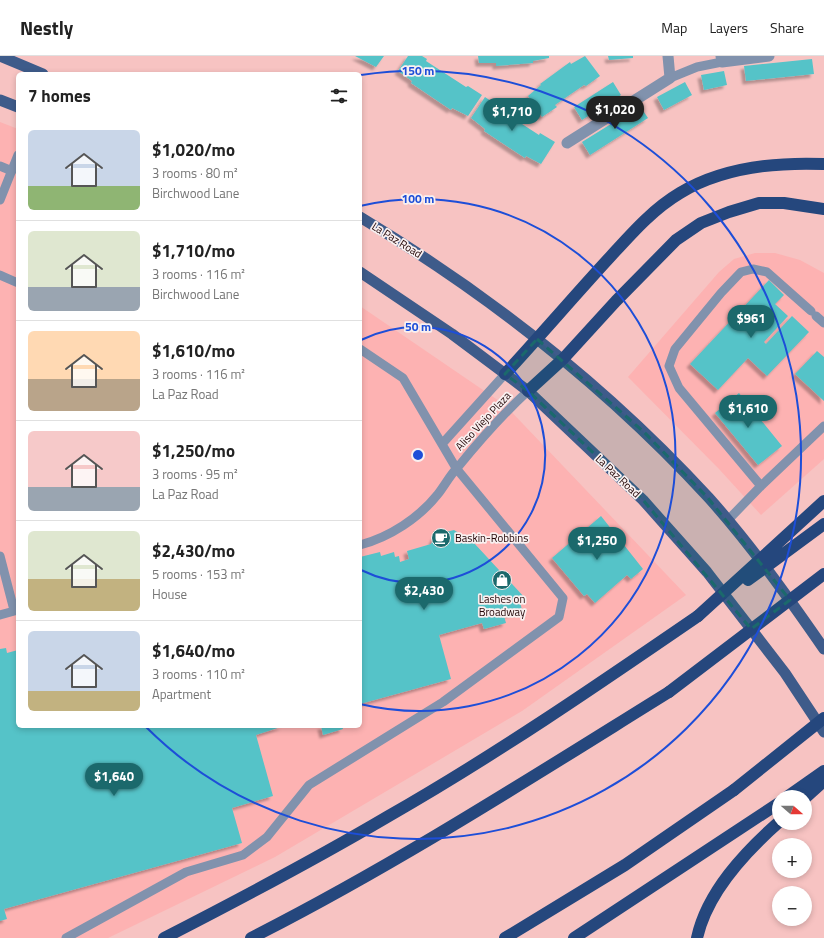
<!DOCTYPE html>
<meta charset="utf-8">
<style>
body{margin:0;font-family:"Titillium Web",sans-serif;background:#f2f2f2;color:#222;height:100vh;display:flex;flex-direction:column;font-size:15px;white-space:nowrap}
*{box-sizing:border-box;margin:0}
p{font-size:13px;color:#767676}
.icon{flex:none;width:22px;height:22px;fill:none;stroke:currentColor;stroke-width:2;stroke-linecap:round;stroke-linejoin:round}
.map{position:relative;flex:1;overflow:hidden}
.drawer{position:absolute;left:16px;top:16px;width:346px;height:656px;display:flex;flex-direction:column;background:#fff;border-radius:6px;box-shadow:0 2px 6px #0003}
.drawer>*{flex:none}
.needle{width:26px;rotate:110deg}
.tools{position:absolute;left:772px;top:734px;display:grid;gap:8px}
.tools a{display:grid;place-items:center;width:40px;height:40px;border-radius:50%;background:#fff;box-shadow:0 2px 6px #0003;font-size:20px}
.price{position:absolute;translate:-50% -34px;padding:0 9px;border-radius:14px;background:#1b696c;color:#fff;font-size:13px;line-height:26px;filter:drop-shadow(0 1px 2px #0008)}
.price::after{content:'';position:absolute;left:50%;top:24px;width:12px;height:9px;margin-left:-6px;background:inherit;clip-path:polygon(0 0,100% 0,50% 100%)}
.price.on{background:#222;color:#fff}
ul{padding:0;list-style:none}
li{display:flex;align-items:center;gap:12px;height:100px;padding:0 12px}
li+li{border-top:1px solid #e0e0e0}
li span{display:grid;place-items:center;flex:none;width:112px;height:80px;border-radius:6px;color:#555}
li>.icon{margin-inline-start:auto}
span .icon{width:48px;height:48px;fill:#fffc;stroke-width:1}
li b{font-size:17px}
h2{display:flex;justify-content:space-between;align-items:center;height:48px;padding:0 12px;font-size:17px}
header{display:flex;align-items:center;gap:24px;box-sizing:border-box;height:56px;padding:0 20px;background:#fff;border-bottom:1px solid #e0e0e0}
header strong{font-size:19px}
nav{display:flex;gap:22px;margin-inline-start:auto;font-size:14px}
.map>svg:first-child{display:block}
.built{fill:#fdb2b2}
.building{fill:#55c3c8;filter:url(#shadow)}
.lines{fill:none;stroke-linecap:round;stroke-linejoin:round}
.service{stroke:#8192ad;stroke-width:9}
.minor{stroke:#8192ad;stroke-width:11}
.primary{stroke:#3e5b8a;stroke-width:11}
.motorway{stroke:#25477d;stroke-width:12}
.motorway-bridge{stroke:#25477d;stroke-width:12}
.marked{fill:#1b696c;fill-opacity:0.2;stroke:#1b696c;stroke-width:3;stroke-dasharray:8 5;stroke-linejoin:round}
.ring{fill:none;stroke:#1d4ed8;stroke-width:2}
.labels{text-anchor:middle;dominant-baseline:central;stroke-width:3.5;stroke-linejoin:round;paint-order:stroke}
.street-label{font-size:11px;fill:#230708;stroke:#f9f0f0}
.poi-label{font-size:11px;fill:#230708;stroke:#f9f0f0;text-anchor:start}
.centre{fill:#1d4ed8;stroke:#f9f0f0;stroke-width:2}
.ring-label{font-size:12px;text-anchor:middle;font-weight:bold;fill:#1d4ed8;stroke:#f9f0f0;stroke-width:3.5;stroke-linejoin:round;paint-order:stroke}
</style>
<header>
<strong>Nestly</strong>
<nav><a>Map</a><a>Layers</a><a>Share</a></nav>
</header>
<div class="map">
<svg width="824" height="882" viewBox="0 0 824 882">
<defs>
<filter id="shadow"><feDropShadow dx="-3.5" dy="3.5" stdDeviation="1" flood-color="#0004"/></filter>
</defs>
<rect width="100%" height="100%" fill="#f7c3c2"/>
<path class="built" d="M0 66 18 73V670H360V250L505 349 686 539 522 655 275 801 108 882H0Z
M755 197H775L800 204 824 217V403L761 459 719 413 628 321 719 216 734 203Z"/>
<path class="building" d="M355 0H384L376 11Z
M408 0H422L427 3 426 5 466 31 468 30 482 39 468 60 452 52 451 54 411 27 412 25 398 15Z
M478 0H549V2L533 5V7L496 10V7H479Z
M585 0 600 20 586 30 584 29 555 49 557 51 542 61 528 40 541 29 540 28 570 6 571 8Z
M608 0H633V2L609 4Z
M812 3 814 18 746 25 744 10Z
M724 15 727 29 704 34 701 19Z
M613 26 621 39 582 64 574 51Z
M685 26 692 39 664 54 657 41Z
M485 41 500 51 499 53 539 79 540 77 555 86 541 108 526 100 525 102 484 75 485 73 471 62Z
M640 50 648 62 590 99 582 86Z
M769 224 784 239 775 248 788 260 764 286 766 288 792 260 809 276 767 320 748 302 718 334 690 308Z
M817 295 824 301V345L795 318Z
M739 337 782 390 758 409 715 357Z
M601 460 643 513 631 523 627 519 595 547 587 538 584 540 552 502Z
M439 472 446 476 454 474 474 487 525 542 520 546 522 554 504 560 506 567 484 573 482 567 439 579 451 623 360 648V501L380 496 381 500 394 496 395 501 399 500 400 506 409 503 407 495 431 488Z
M6 592 7 597 18 594V670H284L256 679 273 740 232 752 242 787 4 853 7 863 0 865V593Z
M321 670H342L343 673 323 679Z"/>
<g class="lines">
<path class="service" d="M670 22 697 11 722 6
M0 110 12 115
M0 144 18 99
M0 219 18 227
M816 260 824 267
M442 388 505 318
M761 430 679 332 669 310 675 293 721 237 741 216 753 213 767 216 811 255
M728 464 761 430 824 370
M360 489C390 481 419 462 438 438 445 429 450 419 458 411 480 384 503 358 528 335
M0 500 14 554
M0 559 18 554
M66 882 186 816 243 799 267 781 309 729 443 646 559 561 563 542 456 412 403 322 360 293"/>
<path class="minor" d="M721 0 722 6 769 0
M567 87 670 22 668 0"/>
<path class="primary" d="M0 0 43 18
M0 44 18 51
M360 161C488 238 608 332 709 442 751 489 788 541 824 593
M360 216 452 278 528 335 643 444 707 516 785 617 824 676"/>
<path class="motorway" d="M505 318C541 279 575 239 611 200 632 177 653 153 680 137 723 111 775 106 824 108
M528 335 563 303 616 245 676 184 701 167 729 156 759 147H784L824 153
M787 741 824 715
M805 742 824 725
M164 882C240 843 314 804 387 761 494 700 596 630 698 560
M251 882C395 809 532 721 669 636
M505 882 625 809 734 734
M574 882 779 747
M697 882C707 836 745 796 779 766"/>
<path class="motorway-bridge" d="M748 524 824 468
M698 560 824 445
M669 636 824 518
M734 734 824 662"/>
</g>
<path class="marked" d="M537 283 644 376 708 442 790 544 751 573 643 444 528 335 505 318Z"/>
<g class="ring">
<path d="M361 284A128 128 0 1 1 361 514"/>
<path d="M360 150A256 256 0 1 1 360 648"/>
<path d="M361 19A384 384 0 1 1 146 671"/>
</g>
<defs>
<g id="cafe-disc" transform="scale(1)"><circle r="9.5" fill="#1b696c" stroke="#f9f0f0"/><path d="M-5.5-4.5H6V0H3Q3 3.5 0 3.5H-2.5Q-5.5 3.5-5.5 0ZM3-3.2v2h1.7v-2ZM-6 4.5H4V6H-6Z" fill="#fff"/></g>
<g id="shop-disc" transform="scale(1)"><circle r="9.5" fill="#1b696c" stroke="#f9f0f0"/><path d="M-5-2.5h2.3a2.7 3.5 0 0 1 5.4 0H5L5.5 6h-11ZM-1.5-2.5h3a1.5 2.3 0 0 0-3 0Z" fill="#fff"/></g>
</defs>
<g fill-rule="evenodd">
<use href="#cafe-disc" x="441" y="482"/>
<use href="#shop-disc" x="502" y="524"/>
</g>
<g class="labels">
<g class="street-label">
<text transform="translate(397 184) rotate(32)">La Paz Road</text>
<text transform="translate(483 365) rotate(-47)">Aliso Viejo Plaza</text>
<text transform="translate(618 420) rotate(43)">La Paz Road</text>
</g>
<g class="poi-label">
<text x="455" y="482">Baskin-Robbins</text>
<text x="502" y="543" text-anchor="middle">Lashes on<tspan x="502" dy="13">Broadway</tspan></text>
</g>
</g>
<circle cx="418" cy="399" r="6" class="centre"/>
<g class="ring-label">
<text x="418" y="19">150 m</text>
<text x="418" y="147">100 m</text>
<text x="418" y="275">50 m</text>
</g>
</svg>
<div class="tools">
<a><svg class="needle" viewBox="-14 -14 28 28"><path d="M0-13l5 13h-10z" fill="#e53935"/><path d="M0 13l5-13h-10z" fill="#767676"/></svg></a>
<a>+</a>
<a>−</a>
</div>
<b class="price on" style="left:615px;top:74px">$1,020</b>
<b class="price" style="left:512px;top:76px">$1,710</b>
<b class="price" style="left:751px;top:283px">$961</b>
<b class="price" style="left:748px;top:373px">$1,610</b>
<b class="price" style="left:597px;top:505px">$1,250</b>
<b class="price" style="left:424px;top:555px">$2,430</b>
<b class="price" style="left:114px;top:741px">$1,640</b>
<section class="drawer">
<h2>7 homes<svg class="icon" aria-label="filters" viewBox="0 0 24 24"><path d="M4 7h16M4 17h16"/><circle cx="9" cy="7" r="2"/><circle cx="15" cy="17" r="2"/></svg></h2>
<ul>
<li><span style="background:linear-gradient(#c9d6e8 70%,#8fb573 0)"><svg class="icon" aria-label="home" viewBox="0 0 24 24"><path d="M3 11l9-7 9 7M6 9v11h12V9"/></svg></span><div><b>$1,020/mo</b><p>3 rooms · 80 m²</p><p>Birchwood Lane</p></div></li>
<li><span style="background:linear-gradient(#dfe7d0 70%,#9aa5b1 0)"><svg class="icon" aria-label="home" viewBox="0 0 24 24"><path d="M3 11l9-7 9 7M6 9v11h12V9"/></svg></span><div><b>$1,710/mo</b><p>3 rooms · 116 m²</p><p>Birchwood Lane</p></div></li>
<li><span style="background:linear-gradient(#ffd9b3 60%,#b9a48a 0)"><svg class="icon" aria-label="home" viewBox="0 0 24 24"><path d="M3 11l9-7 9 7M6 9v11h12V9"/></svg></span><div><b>$1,610/mo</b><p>3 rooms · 116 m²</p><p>La Paz Road</p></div></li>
<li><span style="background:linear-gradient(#f6c9c9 70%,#9aa5b1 0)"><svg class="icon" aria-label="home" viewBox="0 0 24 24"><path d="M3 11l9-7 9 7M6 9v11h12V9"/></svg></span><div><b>$1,250/mo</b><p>3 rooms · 95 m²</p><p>La Paz Road</p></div></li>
<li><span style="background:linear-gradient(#dfe7d0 60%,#c2b280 0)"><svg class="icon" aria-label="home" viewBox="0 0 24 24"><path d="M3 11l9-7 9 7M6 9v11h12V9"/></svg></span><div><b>$2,430/mo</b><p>5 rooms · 153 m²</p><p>House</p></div></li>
<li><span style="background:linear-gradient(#c9d6e8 75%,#c2b280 0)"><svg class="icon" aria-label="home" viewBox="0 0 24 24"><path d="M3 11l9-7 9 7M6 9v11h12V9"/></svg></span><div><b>$1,640/mo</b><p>3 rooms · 110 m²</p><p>Apartment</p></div></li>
</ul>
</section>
</div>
